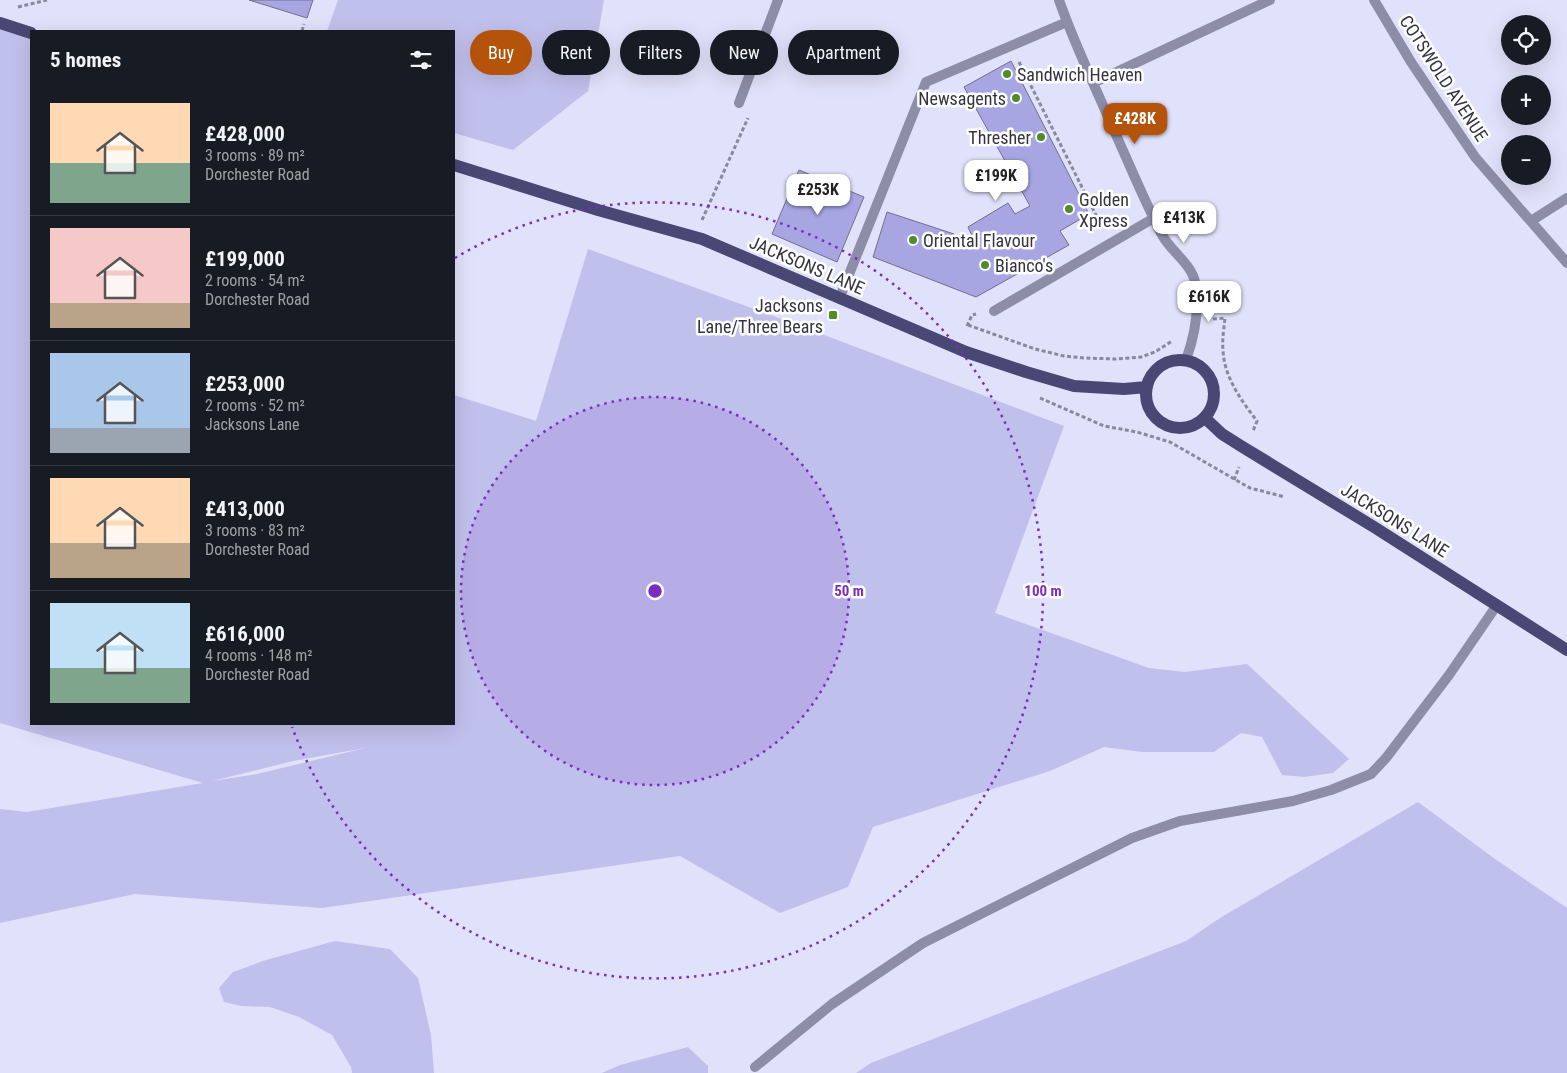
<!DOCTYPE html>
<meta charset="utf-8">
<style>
body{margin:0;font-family:"Roboto Condensed",sans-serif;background:#20242c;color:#f1f3f6;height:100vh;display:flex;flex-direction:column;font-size:19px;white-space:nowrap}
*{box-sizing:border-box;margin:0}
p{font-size:16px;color:#9ea1a6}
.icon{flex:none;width:28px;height:28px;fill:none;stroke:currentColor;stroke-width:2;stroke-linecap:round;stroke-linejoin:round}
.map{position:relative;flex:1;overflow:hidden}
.details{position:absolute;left:30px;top:30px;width:425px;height:695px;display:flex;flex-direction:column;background:#171b24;border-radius:0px;box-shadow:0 5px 20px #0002}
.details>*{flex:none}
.hud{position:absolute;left:470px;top:30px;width:475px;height:45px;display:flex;gap:10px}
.controls{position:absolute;left:1501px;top:15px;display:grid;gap:10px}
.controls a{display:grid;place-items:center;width:50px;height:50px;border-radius:50%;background:#171b24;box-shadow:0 5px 20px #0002;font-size:25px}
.price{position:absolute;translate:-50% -42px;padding:0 11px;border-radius:10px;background:#fff;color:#222;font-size:16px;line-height:32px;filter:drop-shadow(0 1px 2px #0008)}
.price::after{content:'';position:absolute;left:50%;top:30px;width:15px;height:11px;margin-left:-8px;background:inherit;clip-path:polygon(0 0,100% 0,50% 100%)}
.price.active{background:#b45309;color:#fff}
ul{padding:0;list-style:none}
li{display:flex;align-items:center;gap:15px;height:125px;padding:0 20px}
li+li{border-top:1px solid #363941}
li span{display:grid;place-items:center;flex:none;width:140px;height:100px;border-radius:0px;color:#555}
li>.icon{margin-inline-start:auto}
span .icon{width:60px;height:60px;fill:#fffc;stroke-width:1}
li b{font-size:21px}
h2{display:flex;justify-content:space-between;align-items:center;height:60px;padding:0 20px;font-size:21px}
.tag{padding:0 18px;border-radius:22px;background:#171b24;box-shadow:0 5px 20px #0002;font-size:18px;line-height:45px}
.tag.active{background:#b45309;color:#fff}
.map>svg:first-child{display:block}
.green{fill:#c0c0ec;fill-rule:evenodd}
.building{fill:#a7a6e3;stroke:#70708b}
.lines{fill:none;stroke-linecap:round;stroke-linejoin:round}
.path{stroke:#89899c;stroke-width:3;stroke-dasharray:4 2.5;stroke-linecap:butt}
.lane{stroke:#8d8da8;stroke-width:10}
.street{stroke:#8d8da8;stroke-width:10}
.primary{stroke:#494774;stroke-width:12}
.ring{fill:none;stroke:#7b2cbf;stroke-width:2.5;stroke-dasharray:2.5 5}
.poi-dot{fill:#528b28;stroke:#fff;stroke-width:2}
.labels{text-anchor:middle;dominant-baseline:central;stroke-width:5;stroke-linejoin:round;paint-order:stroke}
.poi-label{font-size:18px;fill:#343440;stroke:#fff;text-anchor:start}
.street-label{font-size:18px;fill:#343440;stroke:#fff}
.centre{fill:#7b2cbf;stroke:#fff;stroke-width:2.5}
.ring-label{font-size:15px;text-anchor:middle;font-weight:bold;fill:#7b2cbf;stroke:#fff;stroke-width:5;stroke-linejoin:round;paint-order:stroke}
</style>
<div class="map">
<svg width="1567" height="1073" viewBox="0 0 1567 1073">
<rect width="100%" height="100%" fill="#e0e1fa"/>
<path class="green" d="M338 0H604L588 91 513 150 454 133V31H327Z
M0 23 31 33V724H454V395L536 421 588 249 790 322 1064 426 995 613 1149 668 1185 672 1247 664 1349 759 1333 773 1304 777 1282 775 1262 737 1241 733 1214 752H1142L1104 747 1050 771 873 827 848 887 780 913 680 856 322 908 135 894 0 923V809L27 812 203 783 0 723ZM365 748 257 774 212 781 293 761Z
M1418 802 1495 859 1567 908V1073H856L871 1063 1186 941 1220 918Z
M335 941 390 949 418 978 431 1035 434 1073H352L351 1067 332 1035 299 1017 270 1007 241 1006 224 1002 219 988 233 972 266 960Z
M688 1047 708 1066V1073H602L620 1065Z"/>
<path class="building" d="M249 0H313L307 18Z
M1011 61 1089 214 1060 231 1069 245 976 297 873 257 887 212 954 234 952 246 973 238 968 227 1008 203 1015 214 1030 206 964 87Z
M799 170 864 197 837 262 772 234Z"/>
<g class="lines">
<path class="path" d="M18 7 47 0
M302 31 304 24
M1019 62 1103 229
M702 220 748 118
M1213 319 1225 318C1224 328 1222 339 1223 350 1224 377 1241 400 1257 421L1253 431
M968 325 1035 349 1064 356 1085 358 1116 359 1141 357 1155 352 1172 341
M967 326 972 315 976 314
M1040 398 1104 426 1137 432 1170 442 1250 488 1285 497
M1234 480 1239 467"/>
<path class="lane" d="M840 297 926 82 1067 22
M994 311 1154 218
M755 1067 832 1004 923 943 1132 838 1180 821 1293 801 1331 790 1371 774 1386 758 1449 675 1497 605"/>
<path class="street" d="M1059 0C1074 43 1094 84 1112 126 1128 161 1143 198 1161 233 1169 250 1191 263 1195 282 1200 309 1195 335 1186 360
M1374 0 1411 62 1475 157 1567 263
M1093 83 1270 0
M739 103 778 0
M1531 221 1567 198"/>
<path class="primary" d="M0 23 31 33
M454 165 598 210 702 239 966 352 1026 372 1074 386 1124 389 1147 387
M1146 394a34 34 0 1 1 68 0a34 34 0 1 1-68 0Z
M1205 418 1222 434 1241 446 1374 527 1567 650"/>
</g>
<circle cx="655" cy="591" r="194" fill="#7b2cbf" fill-opacity=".12"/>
<g class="ring">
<circle cx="655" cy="591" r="194"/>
<path d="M455 258A388 388 0 1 1 292 727"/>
</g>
<g class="poi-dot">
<circle cx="1007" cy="74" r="5"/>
<circle cx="1016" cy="98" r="5"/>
<circle cx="1041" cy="137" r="5"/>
<circle cx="1069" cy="209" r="5"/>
<circle cx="913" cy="240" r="5"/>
<circle cx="985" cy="265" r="5"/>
<rect x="828" y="310" width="10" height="10" rx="2.5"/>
</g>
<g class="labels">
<g class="poi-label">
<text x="1017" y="74">Sandwich Heaven</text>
<text x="1006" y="98" text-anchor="end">Newsagents</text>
<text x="1031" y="137" text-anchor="end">Thresher</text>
<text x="1079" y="199">Golden<tspan x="1079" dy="21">Xpress</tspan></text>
<text x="923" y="240">Oriental Flavour</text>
<text x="995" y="265">Bianco's</text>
<text x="823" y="305" text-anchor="end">Jacksons<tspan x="823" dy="21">Lane/Three Bears</tspan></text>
</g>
<g class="street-label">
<text transform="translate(1444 78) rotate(57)">COTSWOLD AVENUE</text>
<text transform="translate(807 265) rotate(23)">JACKSONS LANE</text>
<text transform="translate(1395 520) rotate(32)">JACKSONS LANE</text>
</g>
</g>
<circle cx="655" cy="591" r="8" class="centre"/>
<g class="ring-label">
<text x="849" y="596">50 m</text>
<text x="1043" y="596">100 m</text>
</g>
</svg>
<div class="controls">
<a><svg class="icon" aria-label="locate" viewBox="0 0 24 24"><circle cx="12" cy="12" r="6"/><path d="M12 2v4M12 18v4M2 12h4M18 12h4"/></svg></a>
<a>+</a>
<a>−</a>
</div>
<b class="price active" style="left:1135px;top:145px">£428K</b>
<b class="price" style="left:996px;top:202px">£199K</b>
<b class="price" style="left:818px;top:216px">£253K</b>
<b class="price" style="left:1184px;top:244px">£413K</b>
<b class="price" style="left:1209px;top:323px">£616K</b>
<div class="hud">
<a class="tag active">Buy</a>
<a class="tag">Rent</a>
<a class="tag">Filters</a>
<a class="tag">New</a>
<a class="tag">Apartment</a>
</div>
<section class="details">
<h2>5 homes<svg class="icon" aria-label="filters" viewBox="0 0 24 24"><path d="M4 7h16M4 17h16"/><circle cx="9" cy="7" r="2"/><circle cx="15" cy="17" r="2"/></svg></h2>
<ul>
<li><span style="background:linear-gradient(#ffd9b3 60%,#7fa58c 0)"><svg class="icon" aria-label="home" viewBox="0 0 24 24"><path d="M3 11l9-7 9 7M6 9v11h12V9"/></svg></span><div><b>£428,000</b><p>3 rooms · 89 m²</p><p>Dorchester Road</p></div></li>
<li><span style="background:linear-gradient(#f6c9c9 75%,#b9a48a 0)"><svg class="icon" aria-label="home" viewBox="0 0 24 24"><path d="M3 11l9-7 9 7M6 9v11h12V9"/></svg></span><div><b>£199,000</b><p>2 rooms · 54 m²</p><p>Dorchester Road</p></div></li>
<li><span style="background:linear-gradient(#a9c7e8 75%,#9aa5b1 0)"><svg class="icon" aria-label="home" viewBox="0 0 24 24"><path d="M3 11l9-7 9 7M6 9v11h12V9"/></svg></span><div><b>£253,000</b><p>2 rooms · 52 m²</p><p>Jacksons Lane</p></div></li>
<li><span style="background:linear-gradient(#ffd9b3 65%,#b9a48a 0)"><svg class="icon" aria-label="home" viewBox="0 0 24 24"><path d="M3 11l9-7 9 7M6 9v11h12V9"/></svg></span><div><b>£413,000</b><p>3 rooms · 83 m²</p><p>Dorchester Road</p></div></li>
<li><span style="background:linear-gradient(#bfe0f5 65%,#7fa58c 0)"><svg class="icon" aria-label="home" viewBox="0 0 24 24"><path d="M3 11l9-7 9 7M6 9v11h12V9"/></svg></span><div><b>£616,000</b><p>4 rooms · 148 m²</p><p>Dorchester Road</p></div></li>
</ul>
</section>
</div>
